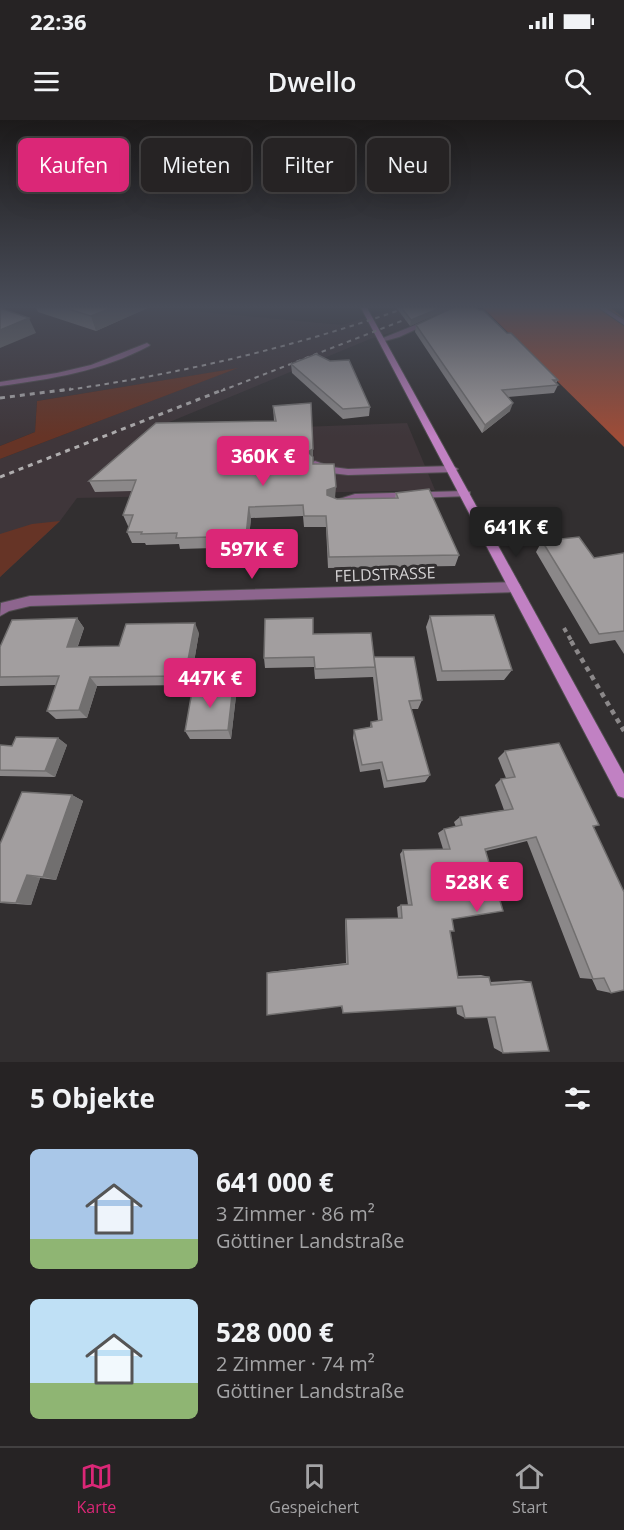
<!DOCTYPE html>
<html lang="de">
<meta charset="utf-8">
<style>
body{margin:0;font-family:"Open Sans",sans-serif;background:#322f31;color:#f1f3f6;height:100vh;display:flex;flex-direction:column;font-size:22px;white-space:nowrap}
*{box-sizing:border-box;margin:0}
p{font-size:20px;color:#a4a4a6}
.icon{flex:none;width:33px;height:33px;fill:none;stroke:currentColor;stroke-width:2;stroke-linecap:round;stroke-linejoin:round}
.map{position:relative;height:942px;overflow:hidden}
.drawer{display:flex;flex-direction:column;background:#262324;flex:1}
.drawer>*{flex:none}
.guide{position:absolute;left:18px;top:18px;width:588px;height:54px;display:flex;gap:12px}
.price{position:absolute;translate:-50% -51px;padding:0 14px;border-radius:6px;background:#db2777;color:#fff;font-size:20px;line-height:39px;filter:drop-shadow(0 2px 3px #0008)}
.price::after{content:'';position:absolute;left:50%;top:36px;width:18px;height:14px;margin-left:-9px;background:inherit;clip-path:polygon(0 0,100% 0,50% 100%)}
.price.selected{background:#222;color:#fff}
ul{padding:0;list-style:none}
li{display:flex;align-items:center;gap:18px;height:150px;padding:0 30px}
li span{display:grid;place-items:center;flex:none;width:168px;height:120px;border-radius:9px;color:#555}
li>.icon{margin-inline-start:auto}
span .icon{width:72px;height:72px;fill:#fffc;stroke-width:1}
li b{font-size:26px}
h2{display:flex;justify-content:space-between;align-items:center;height:72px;padding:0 30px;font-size:26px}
.tag{padding:0 21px;border-radius:9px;background:#262324;box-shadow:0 6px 24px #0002,0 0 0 2px #424041;font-size:21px;line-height:54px}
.tag.selected{background:#db2777;color:#fff}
.status{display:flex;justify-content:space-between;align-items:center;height:42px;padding:0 30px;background:#262324;direction:ltr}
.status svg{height:16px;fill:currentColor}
header{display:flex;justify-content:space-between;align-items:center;height:78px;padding:0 30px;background:#262324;font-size:27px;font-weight:600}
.tabs{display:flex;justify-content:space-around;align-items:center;height:84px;border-top:2px solid #424041;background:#262324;font-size:16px;color:#a4a4a6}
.tabs a{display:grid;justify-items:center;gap:3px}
.tabs .selected{color:#db2777}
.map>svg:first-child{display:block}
.built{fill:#3f363a}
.green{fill:#663426}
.forest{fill:#9e4c37}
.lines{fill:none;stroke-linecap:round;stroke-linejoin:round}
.lane-casing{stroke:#4f4d4e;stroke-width:2}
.street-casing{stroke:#4f4d4e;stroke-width:2}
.secondary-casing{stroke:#4f4d4e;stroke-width:2}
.path-far1{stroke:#8b8889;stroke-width:4;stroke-dasharray:4.5 4.5;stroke-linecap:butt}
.path{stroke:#8b8889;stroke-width:4.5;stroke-dasharray:5 5;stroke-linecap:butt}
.lane{fill:#8d658e;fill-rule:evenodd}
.street{fill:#8d658e;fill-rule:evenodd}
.secondary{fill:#c181c3;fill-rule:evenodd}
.rail-far1{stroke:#afadae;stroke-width:2;stroke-dasharray:4.5 4.5;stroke-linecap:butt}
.rail{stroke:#afadae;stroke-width:3;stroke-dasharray:5 5;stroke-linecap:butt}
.wall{fill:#8b8889}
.shaded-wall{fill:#716f6f}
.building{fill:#a29e9f;stroke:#716f6f;stroke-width:1.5}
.labels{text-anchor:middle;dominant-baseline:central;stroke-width:6;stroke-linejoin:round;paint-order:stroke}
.street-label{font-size:16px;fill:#d5d3d4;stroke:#322f30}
</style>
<div class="status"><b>22:36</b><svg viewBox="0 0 49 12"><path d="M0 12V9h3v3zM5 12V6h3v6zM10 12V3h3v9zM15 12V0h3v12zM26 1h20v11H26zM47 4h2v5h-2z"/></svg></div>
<header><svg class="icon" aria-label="menu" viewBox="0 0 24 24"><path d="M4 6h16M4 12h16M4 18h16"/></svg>Dwello<svg class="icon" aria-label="search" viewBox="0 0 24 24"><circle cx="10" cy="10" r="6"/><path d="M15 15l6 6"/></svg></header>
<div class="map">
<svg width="624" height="942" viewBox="0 0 624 942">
<rect width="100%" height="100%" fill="#322f30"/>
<path class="built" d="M0 186H138L342 205 404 186 440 192 397 211 370 219 143 313 407 303 435 370 77 378 60 401 0 457V339L234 249 37 281 35 312 0 326Z"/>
<path class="green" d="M238 248 0 339V326L35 312 37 281Z
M60 401 0 457V414L32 404Z"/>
<path class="forest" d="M481 186H608L624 198V327Z"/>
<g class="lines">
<g class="lane-casing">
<path id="lane" d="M147 223 150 225 149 226C102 251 52 259 0 266V262L57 253 91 245Z
M315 341 332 347 348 349 453 346 458 349 453 352 348 355 331 353 312 346 310 344Z
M466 371 470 372V376L356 380 337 386 332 383 333 381 355 374Z"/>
</g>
<g class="street-casing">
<path id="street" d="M596 186H602L624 200V205Z
M430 199 433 201 432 202 399 217 381 222 378 220Z
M515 462 519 464 521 467 519 470 515 472 30 486 9 491 0 496 1 483 30 476Z"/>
</g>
<g class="secondary-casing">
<path id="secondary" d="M360 186H366L624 654V678L618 676Z"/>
</g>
<path class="path-far1" d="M564 508 572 522"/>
<path class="path" d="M571 521 624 611"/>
<use href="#lane" class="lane"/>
<use href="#street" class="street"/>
<use href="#secondary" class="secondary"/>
<path class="rail-far1" d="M60 271C180 254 296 227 411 186
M221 271 440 186"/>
<path class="rail" d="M0 278 71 269
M0 357 225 269"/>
</g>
<path class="wall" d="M35 186H152L96 211 38 192Z
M395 186H473L507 213 558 260 556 263 558 265 554 273 508 277 510 291 482 313 415 212 416 205 453 187 410 206Z
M291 244 370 287 369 296 343 299 292 253Z
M311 283 313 344 335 378 337 379 395 378 396 373 459 435 455 446 328 448 326 407H304L303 396 251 398 248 427 180 429 179 424 146 425 145 423H132L127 412 129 406H128L123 395 132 371 95 372 89 361 274 301 273 286Z
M542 421 594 438 624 433V534L615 520 590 524 536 432Z
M430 496 512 550 504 560 437 561 426 507Z
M77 498 84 508 78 526H119L199 513 190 565 97 566 87 598 56 599 47 591 56 565 0 566V527Z
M313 514 374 538 422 580 418 589H411L430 655 425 662 384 668 380 649 360 652 353 618 354 610 370 607 371 602 378 601 373 557 315 559 314 547 265 548 264 538Z
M236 576 231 619H190L185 611Z
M58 618 67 625 55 657 0 656V625L12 626Z
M505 631 599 705 593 707 611 873 597 870 592 859 580 858 527 721 486 731 452 799 450 811 457 856 481 855 489 857 490 862 521 860 531 862 503 933 494 928 487 897 465 898 457 894 456 886 343 893 341 886 267 853 269 852 346 843 345 800 346 799 398 798 397 787 401 785H408L400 734 403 730 443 729 438 713 444 709 456 707 454 702 460 697 504 690 495 665 501 659 506 658 498 638Z
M72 675 83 681 56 760 40 758 31 785 0 783V724Z"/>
<path class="shaded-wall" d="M116 186H152L96 211 91 196Z
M445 186H457L410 206 411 200Z
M29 198 36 213 0 228V210Z
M513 283 510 291 482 313 485 305Z
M313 329V340L308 332Z
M336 367 335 378 327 381V370Z
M249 387 251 398 248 427 246 416Z
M77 498 84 508 74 536 67 527Z
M195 503 199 513 190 565 185 556Z
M90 557 97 566 87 598 79 590Z
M233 566 236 576 231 619 228 610Z
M58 618 67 625 55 657 45 651Z
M72 675 83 681 56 760 43 757Z
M27 755 40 758 31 785 16 783Z"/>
<path class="building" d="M58 186H116L91 196Z
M400 186H445L411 200Z
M456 186H473L479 190H483L507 213H511L558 260H553L558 265 502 270 513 283 485 305 416 205Z
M0 188 29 198 0 210Z
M316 234 330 241 349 240 370 287 343 289 291 244Z
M311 283 313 329 308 332 313 337V344H334L336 367 327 370V375L337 379 398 378 396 373 429 369 459 435 329 437 326 396H304L303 385 249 387 246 416 176 418 177 413 141 414 142 412H127L133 395H123L136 360 89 361 156 303 276 301 273 286Z
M579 417 594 438 624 433V511L599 514 542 421Z
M494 495 512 550 442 551 430 496Z
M77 498 67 527 119 526 126 504 195 503 185 556 90 557 79 590 47 591 59 556 0 557V527L12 500Z
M313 498V514L371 513 375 547 315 549 314 537 264 538 265 499Z
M374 537H414L422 580 409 581 430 655 387 661 382 642 362 645 354 610 372 607 371 602 382 600Z
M193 566H233L228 610 185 611Z
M16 617 58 618 45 651 0 650V625L12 626Z
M559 623 599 705 593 706 624 772V870L611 873 604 858 593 859 536 717 485 729 503 791 452 799 454 811H450L458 858 489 857 491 865 531 862 549 931 503 933 495 897 465 898 462 886 343 893 342 886 267 895V853L348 844 346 799 402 798 401 785H412L403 730 450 729 444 709 462 705 460 697 513 689 501 659 515 657 505 631Z
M22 672 72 675 43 757 27 755 16 783 0 782V724Z"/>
<linearGradient id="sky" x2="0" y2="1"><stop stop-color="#1c1a1a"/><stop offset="0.59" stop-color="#494d59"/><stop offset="1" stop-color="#494d59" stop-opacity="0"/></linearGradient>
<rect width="624" height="317" fill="url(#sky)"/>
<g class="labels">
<g class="street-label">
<text transform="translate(385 454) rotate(-2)">FELDSTRASSE</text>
</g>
</g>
</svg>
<b class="price" style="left:263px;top:367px">360K €</b>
<b class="price selected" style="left:516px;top:438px">641K €</b>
<b class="price" style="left:252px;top:460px">597K €</b>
<b class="price" style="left:210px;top:589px">447K €</b>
<b class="price" style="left:477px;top:793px">528K €</b>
<div class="guide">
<a class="tag selected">Kaufen</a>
<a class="tag">Mieten</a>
<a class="tag">Filter</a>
<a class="tag">Neu</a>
</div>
</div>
<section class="drawer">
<h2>5 Objekte<svg class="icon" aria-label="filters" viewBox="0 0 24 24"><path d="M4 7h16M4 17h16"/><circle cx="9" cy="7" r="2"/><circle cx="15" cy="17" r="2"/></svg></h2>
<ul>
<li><span style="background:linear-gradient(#a9c7e8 75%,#8fb573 0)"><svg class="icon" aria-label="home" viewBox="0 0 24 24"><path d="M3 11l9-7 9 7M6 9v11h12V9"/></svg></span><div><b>641 000 €</b><p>3 Zimmer · 86 m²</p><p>Göttiner Landstraße</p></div></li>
<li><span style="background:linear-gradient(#bfe0f5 70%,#8fb573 0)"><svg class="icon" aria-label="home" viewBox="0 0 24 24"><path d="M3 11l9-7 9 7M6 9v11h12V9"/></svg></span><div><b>528 000 €</b><p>2 Zimmer · 74 m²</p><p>Göttiner Landstraße</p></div></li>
</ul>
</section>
<nav class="tabs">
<a class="selected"><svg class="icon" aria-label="map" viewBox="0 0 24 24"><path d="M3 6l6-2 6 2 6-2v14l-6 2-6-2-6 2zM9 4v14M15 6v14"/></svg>Karte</a>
<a><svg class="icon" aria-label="saved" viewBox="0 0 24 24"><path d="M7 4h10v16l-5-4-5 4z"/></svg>Gespeichert</a>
<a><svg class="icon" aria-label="home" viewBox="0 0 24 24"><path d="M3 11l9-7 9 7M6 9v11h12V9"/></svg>Start</a>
</nav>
